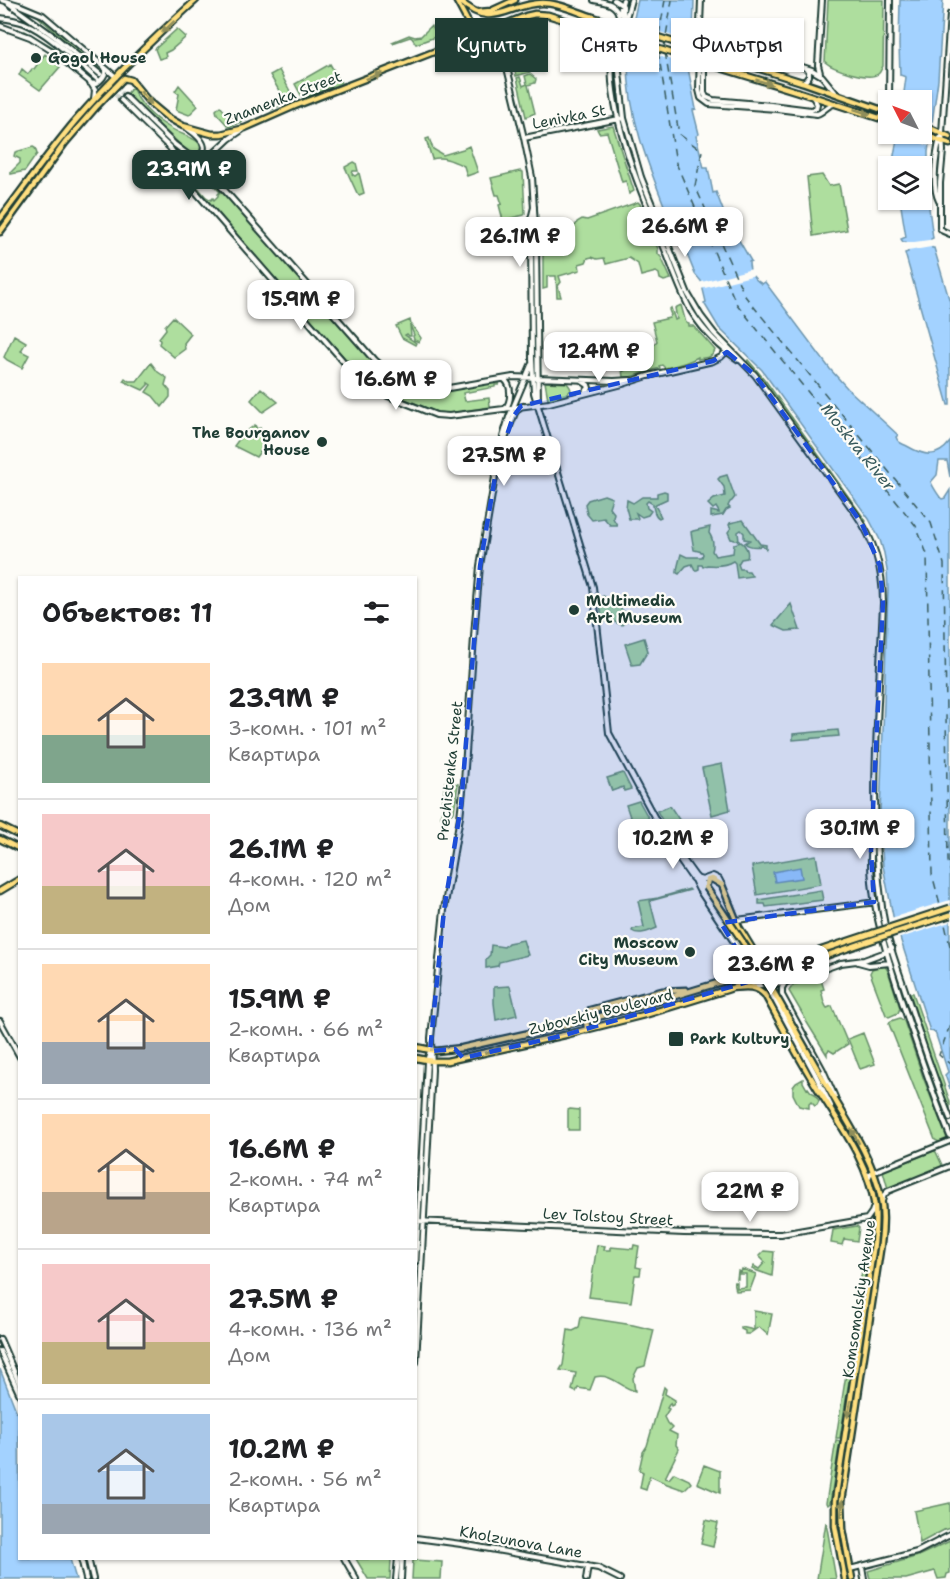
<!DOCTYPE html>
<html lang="ru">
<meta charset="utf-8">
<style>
body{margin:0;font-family:"Shantell Sans",sans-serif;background:#f2f2f2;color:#202124;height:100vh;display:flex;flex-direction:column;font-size:22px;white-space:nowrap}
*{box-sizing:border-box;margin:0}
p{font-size:20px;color:#757577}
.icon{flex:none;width:33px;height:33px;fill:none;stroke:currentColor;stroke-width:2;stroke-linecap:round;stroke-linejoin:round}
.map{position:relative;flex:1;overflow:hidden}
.side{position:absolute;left:18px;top:576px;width:399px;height:984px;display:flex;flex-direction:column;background:#fff;border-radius:0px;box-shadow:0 2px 4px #0004}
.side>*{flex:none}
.guide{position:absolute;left:435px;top:18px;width:424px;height:54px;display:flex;gap:12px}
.needle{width:39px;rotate:312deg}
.buttons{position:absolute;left:878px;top:90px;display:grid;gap:12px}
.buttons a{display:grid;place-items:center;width:54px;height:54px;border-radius:0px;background:#fff;box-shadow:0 2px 4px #0004;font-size:30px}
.price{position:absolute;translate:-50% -51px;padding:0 14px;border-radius:12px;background:#fff;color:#222;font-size:20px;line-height:39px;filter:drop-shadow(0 2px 3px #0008)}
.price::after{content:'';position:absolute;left:50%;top:36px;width:18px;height:14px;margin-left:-9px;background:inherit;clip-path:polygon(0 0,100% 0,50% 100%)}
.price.selected{background:#1f3d34;color:#fff}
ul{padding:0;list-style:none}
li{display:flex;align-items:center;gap:18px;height:150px;padding:0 24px}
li+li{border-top:2px solid #e0e0e0}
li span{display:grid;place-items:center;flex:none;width:168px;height:120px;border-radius:0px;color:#555}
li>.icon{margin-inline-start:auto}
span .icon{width:72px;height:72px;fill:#fffc;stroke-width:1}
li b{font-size:26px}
h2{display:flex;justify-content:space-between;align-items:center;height:72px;padding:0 24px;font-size:26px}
.pill{padding:0 21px;border-radius:0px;background:#fff;box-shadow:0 2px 4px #0004;font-size:21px;line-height:54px}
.pill.selected{background:#1f3d34;color:#fff}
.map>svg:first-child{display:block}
.green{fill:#aede9e;stroke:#668e69;stroke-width:1.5}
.water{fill:#a3d2ff;stroke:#6e96ae;stroke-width:1.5}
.pier{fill:#fdfcf7}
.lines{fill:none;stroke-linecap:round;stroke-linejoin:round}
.ferry{stroke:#395b5d;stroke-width:1.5;stroke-dasharray:8 6;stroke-linecap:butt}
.secondary-tunnel{stroke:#d1d6d0;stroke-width:4;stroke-dasharray:4 2;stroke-linecap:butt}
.secondary-casing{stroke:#1f3d34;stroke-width:8}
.primary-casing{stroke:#1f3d34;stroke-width:9}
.secondary{stroke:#fdfcf7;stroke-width:4}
.primary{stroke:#ffdf80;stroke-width:4.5}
.secondary-bridge-casing{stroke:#1f3d34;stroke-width:8;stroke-linecap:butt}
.primary-bridge-casing{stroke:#1f3d34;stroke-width:9;stroke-linecap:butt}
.secondary-bridge{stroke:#fdfcf7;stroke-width:4}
.primary-bridge{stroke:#ffdf80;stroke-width:4.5}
.oneway{fill:#8f8e5a}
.marked{fill:#1d4ed8;fill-opacity:0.2;stroke:#1d4ed8;stroke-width:4.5;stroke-dasharray:12 8;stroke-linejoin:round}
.poi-dot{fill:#1f3d34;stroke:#fdfcf7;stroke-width:2}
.labels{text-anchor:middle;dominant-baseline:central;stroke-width:4.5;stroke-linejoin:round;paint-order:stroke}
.poi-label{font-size:15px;font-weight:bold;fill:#1f3d34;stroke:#fdfcf7;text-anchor:start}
.street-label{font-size:15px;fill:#1f3d34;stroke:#fdfcf7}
.water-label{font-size:16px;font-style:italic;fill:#395b5d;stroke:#fdfcf7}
</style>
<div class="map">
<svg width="950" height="1579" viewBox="0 0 950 1579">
<rect width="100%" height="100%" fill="#fdfcf7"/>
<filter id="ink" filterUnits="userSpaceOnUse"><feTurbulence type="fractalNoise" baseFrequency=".0167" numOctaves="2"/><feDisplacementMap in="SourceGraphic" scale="12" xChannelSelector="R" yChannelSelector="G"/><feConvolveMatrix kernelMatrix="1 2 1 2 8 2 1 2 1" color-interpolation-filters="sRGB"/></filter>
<g filter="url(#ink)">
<path class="green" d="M828 0H884L883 66C881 69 881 72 878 74 868 81 833 69 825 62Z
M36 15 48 21 101 68 104 72 103 74 97 81 92 82 47 45 25 33V31L53 47 94 81 102 73Z
M719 21 795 29 791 56 716 33Z
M431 26 435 31 440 28 443 34 416 44 412 38 410 37 393 43 392 42 409 35 415 37 421 36Z
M177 29 186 37 171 50 165 53 166 57 159 59 155 49Z
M528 29 531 30 543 40 538 46 524 51 530 72 516 76 508 41Z
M45 54 60 67 40 90 19 75 22 69 28 74 32 69H34Z
M330 64 341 83 305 98 302 97 295 84Z
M279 70 293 97 292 100 271 110 268 109 266 106 279 99 281 94 270 75Z
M530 74 536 79 535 83 528 85 535 113 526 117 517 78 520 77 523 86 527 84 525 76Z
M179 85 198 106 189 115 176 110 179 94 175 91Z
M132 87C139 103 152 117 167 126 177 133 190 136 200 143L202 147 200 151 195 153 187 151 127 94Z
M220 106C231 119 231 121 247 114V119L229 127 217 114 216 110Z
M613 126 634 191 629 194 626 181 622 182 607 132 599 133 597 129Z
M429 138 433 149 443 155 463 149 469 146 478 172 467 176 464 166C453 161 443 156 432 159L426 139Z
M33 147 35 148 37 154 25 171 11 174V172L20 163V159L14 156 15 152Z
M354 162 356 163 358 171H353L352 174 355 176 359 173 364 193 359 195 357 193 345 167Z
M204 171 379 367 441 391 500 381 499 385H495V387L463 393 465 401 489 398 490 407 449 413H439L375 387 363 379 209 202 190 184 193 182 206 197 211 200 213 198 214 200 218 196V194L220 192 202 173Z
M520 171 523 172 525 214 524 215 503 220 499 205 502 204 499 195H496L491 178Z
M822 175 829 186 839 184 847 230 813 236 807 177Z
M638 202 640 204 658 249V254L661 257 671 279 664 281 660 279 659 274 656 272 641 276 638 264 629 258 606 264 604 258 597 259 592 257 588 258 586 262 579 264 580 270 559 276 561 282 558 286 561 297H557L556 276H547V288L543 289V238L576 225 577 222 582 219 587 220Z
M681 305 686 323 689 324V326H693C700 333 709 343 715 350L713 354 709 357 698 359V357C690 362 675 366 665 368L662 365 659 366 660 368 630 377H623L622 369 624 371 627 369 643 365 645 367 646 361 631 365 630 361 646 357V354L649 353 648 350 652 349V346L657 341 652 322 669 318 671 315 669 310 671 308 675 320 677 319 675 308Z
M173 317 191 334 184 343 185 349 174 357 159 344 160 341 159 338 166 329 165 326Z
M410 320 411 325H412L421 338 419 342 414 340 413 336 414 335 410 325 411 336H409L407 334 405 335 416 343 415 345 402 338 396 326Z
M14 335 26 342 21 351 29 355 22 368 7 360 4 357Z
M748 360 765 380 866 521 864 522 763 381 747 362Z
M151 363 158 372 167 378 165 385 170 391V397L162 407 153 396 146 392 151 385 148 383V385L143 390 123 381 125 378 129 381H137Z
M545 382 567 383 570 387 571 390 566 395 548 399Z
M261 388 278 402 263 412 251 400Z
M255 425 257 429 260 428 261 430 260 433 267 442 256 457 234 446 242 435Z
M539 443 543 445 542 448 524 452V461L523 462 520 460 517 464 516 472H509L505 475 502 473V469L506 468 507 463 514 464 517 461 516 459H514L508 454 511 445H518L514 447V449L520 445 526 444 529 447Z
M727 475 735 497 732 501 730 502 728 506 730 508 726 510 723 515 711 517V511L719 513V512L716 507 713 509 708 504 714 499 725 496 724 487 718 479 720 477Z
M664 491 667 492V499L656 504 655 505 661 517 659 518C655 516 653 509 653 504L648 501 646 503 647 508 651 511 648 515 642 517 636 513 638 518 637 519H629L626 508 627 500 633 503 642 497H657V493Z
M604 495 612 498 609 507 614 513 613 518 617 525H610L604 518 592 520 587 514 585 504 588 500Z
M743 520 760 544 766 545V549L762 546C756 547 749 547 745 543L750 540 744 539V533L741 530 738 532 739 541 731 539 728 532 731 528 729 525 730 523Z
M710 527 709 533C713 539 714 545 712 551L715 556 733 553 734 544 741 542C746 545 749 552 747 558L741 559 738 564 740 569H744L745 571H749L752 576 737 578 735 563 733 561C725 566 716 566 707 565L703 567 702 565H699V569L697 570H695L692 564 686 566 679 574 677 573C676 571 680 558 681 554L687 557H702L703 554 702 552 694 550 691 532 693 531Z
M603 596 607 598 631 617 622 625 612 621 602 622 600 599Z
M791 604 800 630 786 631 773 625Z
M644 638 648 651 640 664 632 665 625 644Z
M838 730 839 736 793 740V734Z
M722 764 730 810 712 815 702 768Z
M623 773 631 789 624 791 623 787 612 791 607 778Z
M445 782 458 784 454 812 451 814 441 816Z
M639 801 659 837 639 844 626 805Z
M670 806 684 827 671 836 657 811Z
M816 855 821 884 757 895 752 866Z
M689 889 690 890 650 901 657 928C650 931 639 936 632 931L633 929 644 927 638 901 658 898Z
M821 890 823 900 766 907 765 904H759V900Z
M523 940 528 955 499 962 498 966 486 968V959L490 955 491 945 504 947 508 943Z
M880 966H885L888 971 900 1008 898 1013 889 1017 886 1015 870 973 872 969Z
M820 977 824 989 821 990C823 996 823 1004 827 1008L832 1006 848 1044 834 1053 829 1050 827 1052V1055L806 1021V1020L789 991 793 985Z
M510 986 517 1015 496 1020 494 1003V987Z
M910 993H913L950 1102V1111L930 1058Z
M900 1018 904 1021 923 1077 946 1136 947 1139 941 1143 935 1140 889 1024 891 1021Z
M863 1033 875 1064 860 1069 848 1039Z
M803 1079V1082L807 1089 808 1088 811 1092 815 1094 819 1101 817 1105 815 1106 811 1102 809 1104V1108L799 1106 793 1094V1087L796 1083Z
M570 1109 579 1110V1130H568V1110Z
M934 1151 936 1152 942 1165 941 1167 888 1189 883 1171Z
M857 1226 859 1228 857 1241 844 1239 842 1245 831 1243 833 1230Z
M869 1229 871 1230 870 1247 860 1308 856 1307Z
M597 1245 605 1246 604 1250H611V1247L633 1249 634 1245 639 1246 636 1267 641 1268 640 1275H635L631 1302 589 1297Z
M764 1251 774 1252 772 1276 752 1269 754 1266 759 1269 765 1262 759 1256Z
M742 1269 756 1274 750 1290 736 1291 734 1282H737V1288L746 1287V1274H738V1279H737L738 1271 741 1272Z
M754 1311 772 1314 768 1335 759 1327 749 1334H745V1331L741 1329V1327L754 1330Z
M581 1317 633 1325 654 1330 645 1366 638 1368 633 1378 635 1391C621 1388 612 1373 595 1377L590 1390 578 1388 576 1392 572 1390 576 1373 560 1370 563 1365 568 1330 573 1331 579 1328Z
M854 1323H858L840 1438H836Z
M664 1387 666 1389 665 1394 675 1400 673 1405 671 1406 670 1403 667 1408 669 1409 664 1417 667 1423 672 1428 669 1431 677 1435 676 1445 679 1449 665 1478 669 1479 674 1473 689 1480 691 1483 684 1490 667 1484 650 1476 646 1490 640 1488 643 1472 639 1470 643 1452 647 1446Z
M836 1440 840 1441 830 1503 828 1505 826 1503Z
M704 1465 720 1471V1493L697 1483Z
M950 1503V1528L944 1530 920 1543 914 1511Z
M706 1520 718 1523 713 1547 701 1544Z
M826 1522 836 1579H817Z
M950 1541V1573L947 1574 946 1578 938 1579 935 1571 906 1579H870L868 1571 918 1556Z
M356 1559H391L390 1579H368Z
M413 1560 442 1562 441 1579H412Z"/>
<path class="water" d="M638 0H694L693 38 688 68 696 109 693 110 699 134 696 136 704 168H708L713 193 716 192 726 218 751 261 749 262C749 272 753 279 762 284L765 282 830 369 848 389 898 435 896 437C898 443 901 443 907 446 924 456 937 459 950 442V477L947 461H939L937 475 931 482C932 485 939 497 942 499L945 498 950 490V1089L945 1075 948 1072 935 1032 930 1031 893 916 883 866 880 814 888 590 887 570 884 553 880 540 869 519 762 370 719 328 704 303 706 302 701 281 695 274 680 237 677 238C655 181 627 122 628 60 628 40 634 19 638 0Z
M900 0H943L938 80 928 152V188L925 191 927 193 933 238 931 239 932 248H934L950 302V405H948L905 253 908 252 906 242H903L901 239 906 237 900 200H921V166H892L898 134H921V100H903L906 77 900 75 899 45Z
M800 867 802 878 775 882 773 872Z
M0 1369 19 1418 20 1558 70 1559 76 1579H0Z"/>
<path class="pier" d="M631 23 695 43 691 66 626 46Z
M921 117 933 122 929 146 898 134H921Z
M936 239 934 241 935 245 937 246 902 252 904 250 903 245 900 244Z
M752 269 755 275 701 289 698 283Z
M950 900V922L897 939 891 918Z"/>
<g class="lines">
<path class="ferry" d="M659 35 665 0
M664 48 672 0
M658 51 676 163 736 303 916 526 927 554 932 874 941 908
M665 52 679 134 702 151 695 186 745 296 931 523 944 564 948 861 950 871
M942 912 950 946
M950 1025 939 1055 950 1064"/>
<path class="secondary-tunnel" d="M103 76 125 96
M97 79 121 100"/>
<g class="secondary-casing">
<path id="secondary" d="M2 0 19 5 43 15 116 77
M594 0C605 2 616 3 619 15
M614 0 623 6V22
M623 0C615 26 610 54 612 82 618 140 643 198 666 252 674 272 681 293 691 311 703 330 720 348 739 360
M631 0 620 39 618 55 619 72 624 118 641 177 688 294 701 316 714 333 755 375 856 514C875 541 883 570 883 603 879 704 868 806 882 907 885 935 896 963 905 990 919 1033 933 1076 950 1118
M701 0 700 24 704 71V93L706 97 713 100 771 105 811 110 816 108 817 104 813 97
M8 3 55 37 100 74
M950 14 942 133 943 151 940 183V228L943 231 950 234
M0 18C8 19 16 20 24 23 50 34 75 60 97 79
M508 24 503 32 502 47 524 138 532 177 536 241 538 404
M0 26 30 37 52 51 90 82 95 90 94 99
M701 35 812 70 822 76 835 92
M466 40C471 40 476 42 481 42 492 41 493 34 502 47
M700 47 699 90 701 98 709 104 777 109 817 114C824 112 827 105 834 104
M705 64 709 45 715 39
M820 73 818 65 822 0
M802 82 806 80 809 76V72L807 69
M90 83 96 84C101 80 107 75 105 68
M125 96 174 144 205 168 374 360 381 366 443 389 513 377 614 381 630 380
M121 100 170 148 183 167 189 184 350 369 363 384 373 390 436 415 449 416 549 403 623 384 648 376 713 361 721 357 729 349
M889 100 890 0
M187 128C221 151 194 155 188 181
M524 138 624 118
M190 173 194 172 229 139 242 130
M939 201C931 186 936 155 940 138
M534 207 531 219V241L532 359 534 393 593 587 609 733 671 848 692 878 703 889 745 951
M504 379C512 385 512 401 505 409
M582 381 588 385 589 388 585 392
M503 437 509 417 531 365
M873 829C864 890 885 949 903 1005 918 1049 932 1093 950 1136
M667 839 672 844 695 876 706 887
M699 879 702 880 713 876 719 879 722 885
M695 882 699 890 748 963 747 969
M737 920 876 902
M858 962 869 965 890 963
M785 983 782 988V995L823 1070 835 1097
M752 986 787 982 841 963 864 960 886 952 892 948
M0 1021 20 1057
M815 1074 831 1106
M868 1179 870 1174 873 1172 950 1141
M882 1201 884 1195 888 1191 950 1166
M416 1221 684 1233 768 1234H781L867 1219 872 1212 874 1206
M416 1261 427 1061 430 1051
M0 1339 20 1385
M0 1351 20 1395
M416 1362 432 1070 431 1038 444 910 460 817 464 782 475 623 480 566 497 465 502 447 515 413 519 408 523 406
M416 1538 461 1544 598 1568 620 1579
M81 1558 86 1579
M88 1558 93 1579
M344 1558 356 1579
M862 1567 864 1579
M850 1569 917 1552 950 1535
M396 1579 398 1558
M401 1579 402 1558
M586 1579 588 1566"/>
</g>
<g class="primary-casing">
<path id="primary" d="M456 0 471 28 469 37
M459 0C493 32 508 3 543 3 559 3 577 12 593 17
M479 12 491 11 515 0
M802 82 888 112
M799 92 888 121
M921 124 950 137
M920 134 950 144
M0 219C25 186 49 152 76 120 113 77 154 38 196 0
M0 232 65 143 96 107 124 78 131 80 149 102 167 117 183 126 197 130 212 134H221L245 128 295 106 526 16 535 14 548 15
M0 826 20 836
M0 839 20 849
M706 887 708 880 712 879 722 885 739 927 756 955 754 963 742 974
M0 891 20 879
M731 988C744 987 755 984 765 995 780 1022 794 1050 810 1076 834 1117 868 1158 875 1207 876 1219 875 1232 874 1244L835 1501V1526L845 1579
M587 1030 586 1015 590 1010 662 991 686 990
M416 1047 436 1051 462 1048 570 1024 645 1005 764 969 873 933
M416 1058 432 1061H447L565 1035 648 1014 726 990 875 939
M819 1072C839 1110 873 1155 881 1198 884 1213 883 1229 881 1244L842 1501 843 1529 852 1579"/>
</g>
<use href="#secondary" class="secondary"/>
<use href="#primary" class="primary"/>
<g class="secondary-bridge-casing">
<path id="secondary-bridge" d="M745 951 770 991 815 1074"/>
</g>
<g class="primary-bridge-casing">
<path id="primary-bridge" d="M548 15 799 92
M593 17 802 82
M706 887 759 966 819 1072
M873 933 950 908
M875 939 950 915"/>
</g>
<use href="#secondary-bridge" class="secondary-bridge"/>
<use href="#primary-bridge" class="primary-bridge"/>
</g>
<defs><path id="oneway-solid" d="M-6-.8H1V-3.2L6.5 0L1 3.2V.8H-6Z" transform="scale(1.5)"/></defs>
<g class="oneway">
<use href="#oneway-solid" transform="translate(168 27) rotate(136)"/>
<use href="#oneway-solid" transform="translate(374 76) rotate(-21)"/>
<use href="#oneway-solid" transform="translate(764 82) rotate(17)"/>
<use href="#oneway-solid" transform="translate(146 98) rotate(49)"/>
<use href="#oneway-solid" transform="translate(862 112) rotate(18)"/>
<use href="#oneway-solid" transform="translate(493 1051) rotate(-13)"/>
<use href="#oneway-solid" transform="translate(855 1136) rotate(-119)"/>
<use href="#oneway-solid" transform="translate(849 1409) rotate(99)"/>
<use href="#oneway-solid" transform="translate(842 1508) rotate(-87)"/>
</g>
</g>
<path class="marked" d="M727 352 755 375 809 449 862 524 880 566 883 603 871 851 874 902 721 923 751 973 758 971 762 977 751 981 565 1035 463 1058 455 1049 430 1051 444 910 461 806 480 566 497 465 513 417 521 406 713 361Z"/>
<g class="poi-dot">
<circle cx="36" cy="58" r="6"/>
<circle cx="322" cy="442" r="6"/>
<circle cx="574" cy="610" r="6"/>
<circle cx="690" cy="952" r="6"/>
<rect x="668" y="1031" width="16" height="16" rx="3"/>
</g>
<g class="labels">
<g class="poi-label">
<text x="48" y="58">Gogol House</text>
<text x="310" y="433" text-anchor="end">The Bourganov<tspan x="310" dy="17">House</tspan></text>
<text x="586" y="601">Multimedia<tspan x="586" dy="17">Art Museum</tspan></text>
<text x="678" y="943" text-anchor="end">Moscow<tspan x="678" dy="17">City Museum</tspan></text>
<text x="690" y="1039">Park Kultury</text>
</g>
<g class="street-label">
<text transform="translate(283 98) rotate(-21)">Znamenka Street</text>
<text transform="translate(569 117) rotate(-11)">Lenivka St</text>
<text transform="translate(450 771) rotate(-84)">Prechistenka Street</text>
<text transform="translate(601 1012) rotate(-14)">Zubovskiy Boulevard</text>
<text transform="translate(608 1217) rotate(3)">Lev Tolstoy Street</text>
<text transform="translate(859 1299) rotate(-82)">Komsomolskiy Avenue</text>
<text transform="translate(521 1542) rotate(10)">Kholzunova Lane</text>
</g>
<g class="water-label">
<text transform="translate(858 447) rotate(51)">Moskva River</text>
</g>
</g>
</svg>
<div class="buttons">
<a><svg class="needle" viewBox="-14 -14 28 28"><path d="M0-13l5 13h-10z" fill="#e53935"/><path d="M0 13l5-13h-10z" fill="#757577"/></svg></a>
<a><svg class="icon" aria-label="layers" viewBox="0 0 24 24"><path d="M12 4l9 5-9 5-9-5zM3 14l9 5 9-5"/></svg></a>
</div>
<b class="price selected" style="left:189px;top:201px">23.9M ₽</b>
<b class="price" style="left:685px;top:258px">26.6M ₽</b>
<b class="price" style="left:520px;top:268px">26.1M ₽</b>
<b class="price" style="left:301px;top:331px">15.9M ₽</b>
<b class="price" style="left:599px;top:383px">12.4M ₽</b>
<b class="price" style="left:396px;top:411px">16.6M ₽</b>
<b class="price" style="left:504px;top:487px">27.5M ₽</b>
<b class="price" style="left:860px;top:860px">30.1M ₽</b>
<b class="price" style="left:673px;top:870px">10.2M ₽</b>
<b class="price" style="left:771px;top:996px">23.6M ₽</b>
<b class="price" style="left:750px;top:1223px">22M ₽</b>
<div class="guide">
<a class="pill selected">Купить</a>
<a class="pill">Снять</a>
<a class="pill">Фильтры</a>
</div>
<section class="side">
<h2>Объектов: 11<svg class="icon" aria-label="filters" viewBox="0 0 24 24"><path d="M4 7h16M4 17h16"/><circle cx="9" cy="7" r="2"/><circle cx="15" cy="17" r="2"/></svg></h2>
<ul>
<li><span style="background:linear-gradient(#ffd9b3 60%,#7fa58c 0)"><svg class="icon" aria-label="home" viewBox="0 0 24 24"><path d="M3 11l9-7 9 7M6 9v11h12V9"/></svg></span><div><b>23.9M ₽</b><p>3-комн. · 101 m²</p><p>Квартира</p></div></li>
<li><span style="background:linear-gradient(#f6c9c9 60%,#c2b280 0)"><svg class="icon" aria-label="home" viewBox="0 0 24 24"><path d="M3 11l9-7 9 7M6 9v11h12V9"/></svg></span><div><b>26.1M ₽</b><p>4-комн. · 120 m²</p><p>Дом</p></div></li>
<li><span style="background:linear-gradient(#ffd9b3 65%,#9aa5b1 0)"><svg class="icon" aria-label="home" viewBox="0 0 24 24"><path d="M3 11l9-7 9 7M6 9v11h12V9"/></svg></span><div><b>15.9M ₽</b><p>2-комн. · 66 m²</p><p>Квартира</p></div></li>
<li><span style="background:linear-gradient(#ffd9b3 65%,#b9a48a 0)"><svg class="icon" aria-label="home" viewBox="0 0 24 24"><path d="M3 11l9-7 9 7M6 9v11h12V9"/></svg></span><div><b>16.6M ₽</b><p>2-комн. · 74 m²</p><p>Квартира</p></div></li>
<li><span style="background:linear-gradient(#f6c9c9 65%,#c2b280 0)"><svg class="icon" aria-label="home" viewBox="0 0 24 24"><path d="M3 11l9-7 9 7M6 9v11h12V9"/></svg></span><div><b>27.5M ₽</b><p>4-комн. · 136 m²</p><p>Дом</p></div></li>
<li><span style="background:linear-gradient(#a9c7e8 75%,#9aa5b1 0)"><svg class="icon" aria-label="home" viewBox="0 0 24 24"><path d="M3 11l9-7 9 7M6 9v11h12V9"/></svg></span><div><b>10.2M ₽</b><p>2-комн. · 56 m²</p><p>Квартира</p></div></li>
</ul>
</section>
</div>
